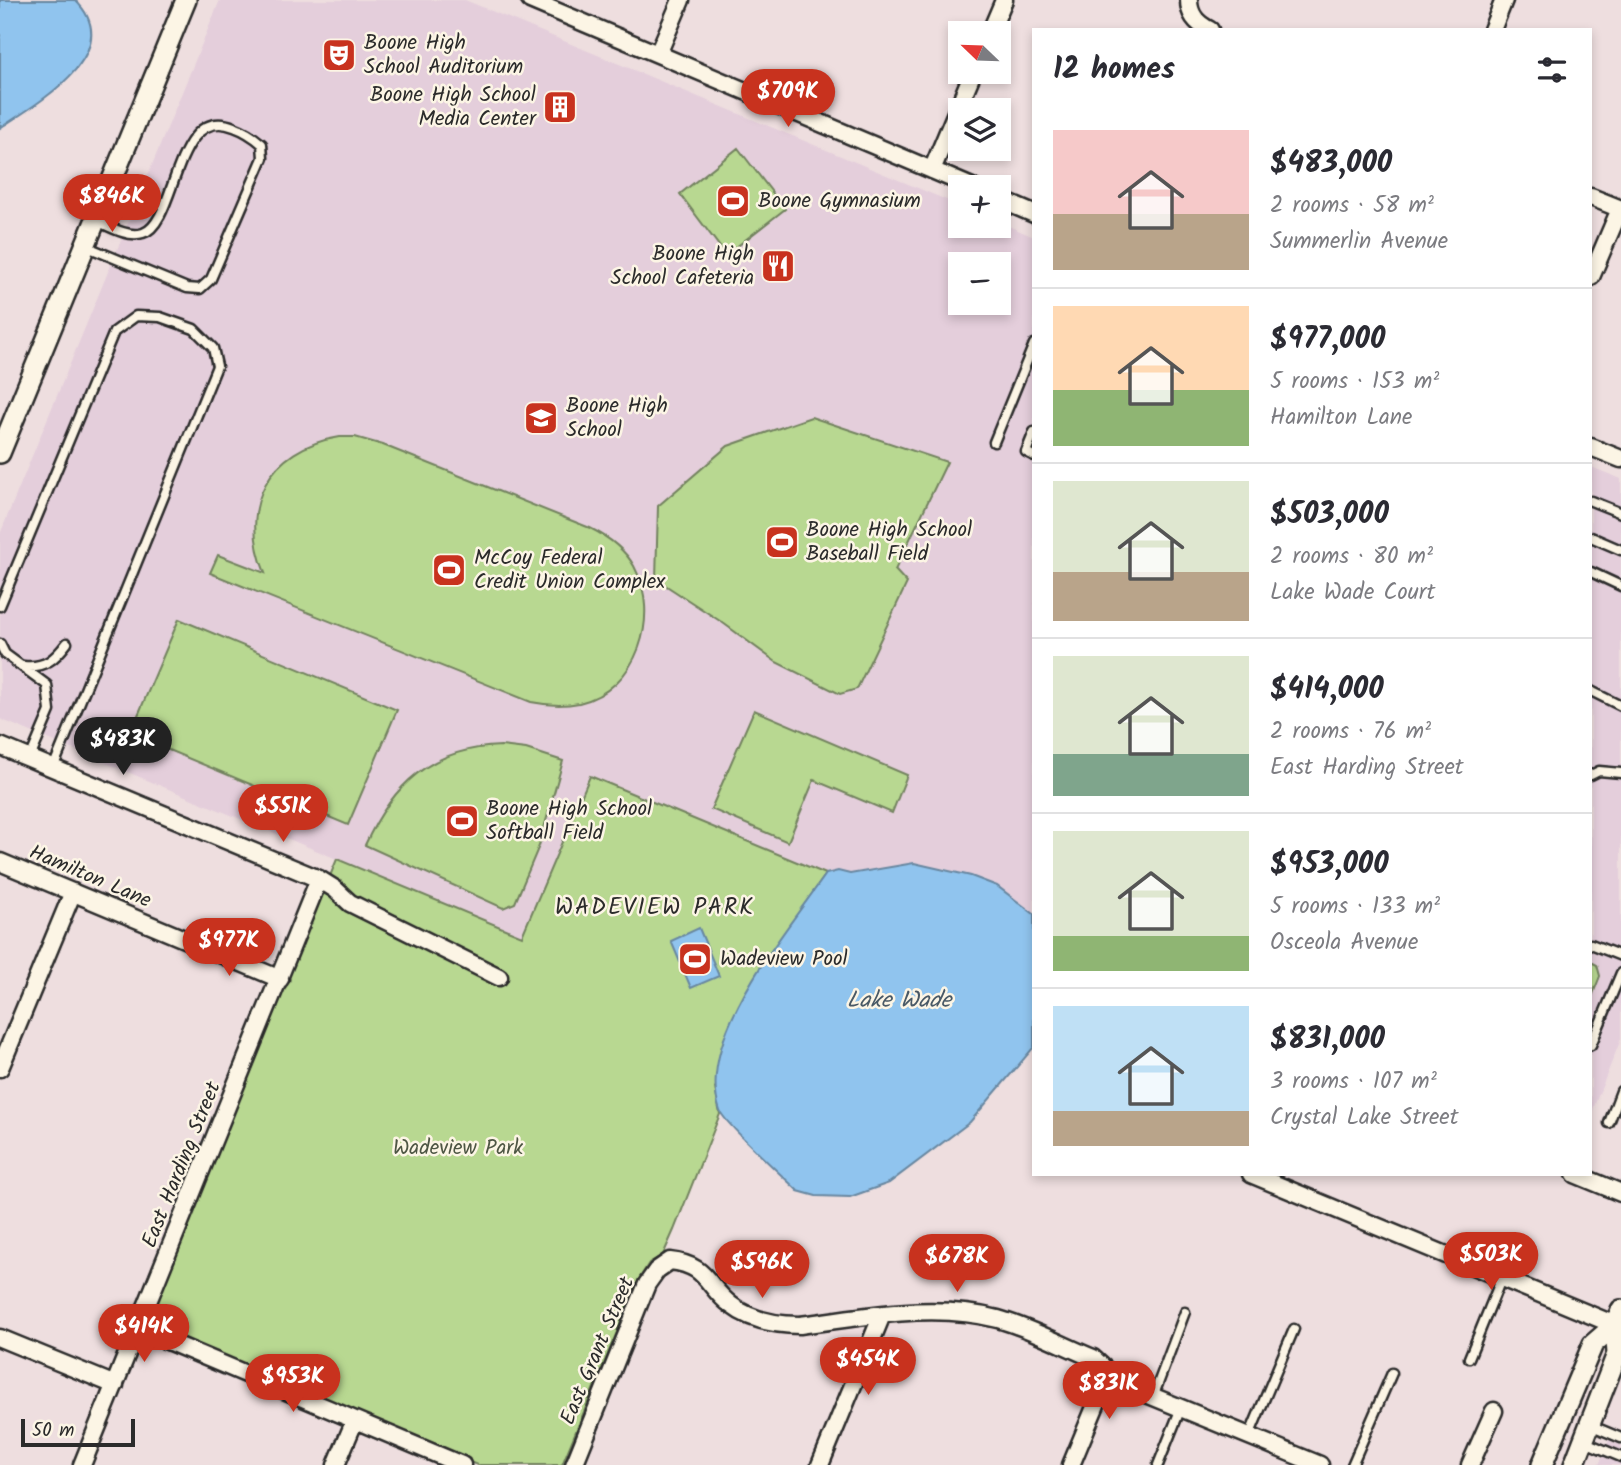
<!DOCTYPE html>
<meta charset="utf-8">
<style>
body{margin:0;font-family:Kalam,sans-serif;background:#f7f7f7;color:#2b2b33;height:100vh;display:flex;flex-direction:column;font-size:26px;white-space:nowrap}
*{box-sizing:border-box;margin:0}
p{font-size:23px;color:#7c7c81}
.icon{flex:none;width:38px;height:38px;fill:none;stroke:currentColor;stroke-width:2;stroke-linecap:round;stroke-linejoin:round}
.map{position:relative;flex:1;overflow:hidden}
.drawer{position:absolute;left:1032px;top:28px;width:560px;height:1148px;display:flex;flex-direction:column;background:#fff;border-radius:0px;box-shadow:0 4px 10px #0003}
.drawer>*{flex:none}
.needle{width:46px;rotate:293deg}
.buttons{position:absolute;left:948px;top:21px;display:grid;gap:14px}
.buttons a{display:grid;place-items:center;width:63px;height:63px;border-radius:0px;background:#fff;box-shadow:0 4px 10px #0003;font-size:35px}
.scale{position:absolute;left:21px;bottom:18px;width:114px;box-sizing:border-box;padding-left:7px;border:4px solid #2b2b2b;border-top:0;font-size:19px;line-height:24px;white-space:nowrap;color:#2b2b2b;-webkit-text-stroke:5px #fcf5e5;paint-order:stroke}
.price{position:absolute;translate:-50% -60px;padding:0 16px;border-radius:24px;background:#c8321e;color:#fff;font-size:23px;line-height:46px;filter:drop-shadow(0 2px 4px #0008)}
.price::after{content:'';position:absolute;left:50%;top:42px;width:21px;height:16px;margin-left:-10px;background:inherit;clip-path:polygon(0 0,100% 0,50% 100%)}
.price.on{background:#222;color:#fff}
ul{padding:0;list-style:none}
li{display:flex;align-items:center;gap:21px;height:175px;padding:0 21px}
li+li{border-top:2px solid #e1e1e2}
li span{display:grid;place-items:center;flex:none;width:196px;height:140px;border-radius:0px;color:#555}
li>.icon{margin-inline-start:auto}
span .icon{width:84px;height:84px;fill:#fffc;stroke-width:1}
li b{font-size:30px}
h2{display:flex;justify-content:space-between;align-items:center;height:84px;padding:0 21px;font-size:30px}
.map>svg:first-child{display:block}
.built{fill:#e4cedb;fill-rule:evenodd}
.green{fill:#b8d891;stroke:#72825e;stroke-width:2}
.water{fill:#90c4ee;stroke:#6887a0;stroke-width:2}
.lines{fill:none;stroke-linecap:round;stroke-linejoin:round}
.service-casing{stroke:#2b2b2b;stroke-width:13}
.minor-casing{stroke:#2b2b2b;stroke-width:21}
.tertiary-casing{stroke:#2b2b2b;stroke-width:24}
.service{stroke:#fcf5e5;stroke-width:8}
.minor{stroke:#fcf5e5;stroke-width:16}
.tertiary{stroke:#fcf5e5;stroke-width:19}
.labels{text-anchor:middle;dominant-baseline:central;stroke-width:5;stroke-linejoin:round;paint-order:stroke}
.poi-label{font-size:21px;fill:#2b2b2b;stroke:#fcf5e5;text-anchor:start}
.street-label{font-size:21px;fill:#2b2b2b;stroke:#fcf5e5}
.park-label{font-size:21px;fill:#4e5644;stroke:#fcf5e5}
.neighbourhood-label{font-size:23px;letter-spacing:2px;fill:#2b2b2b;stroke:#fcf5e5}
.water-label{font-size:23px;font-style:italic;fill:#495966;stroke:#fcf5e5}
</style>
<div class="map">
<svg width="1621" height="1465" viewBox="0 0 1621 1465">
<rect width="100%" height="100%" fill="#eededf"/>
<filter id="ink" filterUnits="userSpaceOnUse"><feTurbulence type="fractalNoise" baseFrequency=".0143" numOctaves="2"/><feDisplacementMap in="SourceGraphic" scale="14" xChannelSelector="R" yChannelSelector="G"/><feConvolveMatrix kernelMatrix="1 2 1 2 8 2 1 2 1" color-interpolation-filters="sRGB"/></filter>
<g filter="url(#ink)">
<path class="built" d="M220 0H465L961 206V226H999V222L1034 237V914L997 886 971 876 942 868 863 871 850 874 838 871 826 874 591 776 522 936 0 719V534ZM961 264H999V303H961Z
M1591 467 1621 479V1039L1591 1114Z
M1609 1440 1621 1445V1465H1599Z"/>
<path class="green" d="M738 148 785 209 726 255 680 194Z
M811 417 947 462 895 570 907 583 857 689 840 694 776 662 723 623 656 579 658 506 728 446Z
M340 437H355L383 445 590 528C608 537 624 548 634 566 661 616 638 689 579 703 564 706 546 705 531 702L210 573 218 555 265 573C238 507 268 448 340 437Z
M179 619 397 710 348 825 130 734Z
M754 710 907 775 892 813 814 780 788 842 711 809Z
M501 746 526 749 563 761 539 846 515 903 503 908 365 845C393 784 431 748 501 746Z
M590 776 826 874 776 945 715 1088 720 1114 674 1230 663 1255 649 1263 639 1279 562 1465H477L161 1334 153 1327 150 1314 337 859 522 936Z
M1591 962 1597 965 1600 976 1591 999Z"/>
<path class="water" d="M0 0H75C128 52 38 103 0 128Z
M914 863 971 876 997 886 1034 914V1047L970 1122 889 1183 850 1197 816 1196 798 1191C785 1178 724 1123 720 1111 694 1039 787 930 826 874L838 871 850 874Z
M699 928 719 976 691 988 671 941Z"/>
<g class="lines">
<g class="service-casing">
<path id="service" d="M85 246 187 288 200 289 211 279 263 158 262 144C253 136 245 131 234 127 174 103 177 223 143 233 129 238 110 227 97 221
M1034 432 1026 452 1034 456
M994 442 1034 344
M1591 501 1621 513
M1591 537 1621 550
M1591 572 1621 586
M0 606 114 332 136 316 160 317 194 329 213 348 217 366 53 768
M0 644 5 654 47 685 50 711 30 758
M24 666C45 668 55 659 67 643
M1591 691 1621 706
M1591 775 1599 771 1621 773
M1591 944 1621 956
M1591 1045 1621 973
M1609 1123 1621 1091
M1469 1358 1502 1277
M1153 1397 1185 1312
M1590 1425 1621 1438
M1249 1436 1294 1329
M1585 1442 1621 1457
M1158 1465 1181 1408
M1352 1465 1392 1373"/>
</g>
<g class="minor-casing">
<path id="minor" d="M530 0 972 187
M1189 0C1189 15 1197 24 1210 30
M1492 30 1504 0
M990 33 1004 0
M658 54 681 0
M932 170 973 72
M1591 197 1621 209
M999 199 1034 214
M1591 277 1620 209
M1591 447 1621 459
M0 746 319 879 335 889 350 903 499 977
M0 862 280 979
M0 1068 73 892
M1251 1174 1615 1325
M1575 1174 1621 1193
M139 1329 462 1465
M0 1338 115 1385
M1105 1377 1320 1465
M82 1465 319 879
M336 1465 355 1420
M574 1465 647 1284 657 1270 670 1261C708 1265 706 1286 731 1305 750 1320 776 1325 800 1325 865 1317 933 1302 998 1319 1030 1328 1062 1345 1093 1358L1105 1369V1383L1071 1465
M820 1465 882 1315
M1470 1465 1494 1411"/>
</g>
<g class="tertiary-casing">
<path id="tertiary" d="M0 453 186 0
M1542 1465 1593 1344 1615 1325 1621 1310
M1574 1465 1617 1354 1615 1325"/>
</g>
<use href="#service" class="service"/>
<use href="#minor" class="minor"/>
<use href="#tertiary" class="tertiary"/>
</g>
</g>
<defs>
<g id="theatre-square" transform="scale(1.75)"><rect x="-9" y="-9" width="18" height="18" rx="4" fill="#c8321e" stroke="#fcf5e5"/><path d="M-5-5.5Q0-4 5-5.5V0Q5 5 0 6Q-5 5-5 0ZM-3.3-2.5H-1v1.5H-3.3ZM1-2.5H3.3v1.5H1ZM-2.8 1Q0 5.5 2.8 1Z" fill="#fff"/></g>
<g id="building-square" transform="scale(1.75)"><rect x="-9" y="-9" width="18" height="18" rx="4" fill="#c8321e" stroke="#fcf5e5"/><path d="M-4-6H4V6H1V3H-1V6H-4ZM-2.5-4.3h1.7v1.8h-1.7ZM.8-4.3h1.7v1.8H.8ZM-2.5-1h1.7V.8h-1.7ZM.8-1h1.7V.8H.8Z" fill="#fff"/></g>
<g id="stadium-square" transform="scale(1.75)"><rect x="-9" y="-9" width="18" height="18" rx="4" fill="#c8321e" stroke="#fcf5e5"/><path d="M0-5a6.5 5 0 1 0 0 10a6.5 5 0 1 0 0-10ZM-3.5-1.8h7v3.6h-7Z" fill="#fff"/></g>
<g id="restaurant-square" transform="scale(1.75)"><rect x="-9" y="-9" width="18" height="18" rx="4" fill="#c8321e" stroke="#fcf5e5"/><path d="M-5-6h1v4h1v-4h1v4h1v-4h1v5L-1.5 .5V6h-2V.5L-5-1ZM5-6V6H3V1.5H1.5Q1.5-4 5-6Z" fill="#fff"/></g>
<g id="school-square" transform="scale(1.75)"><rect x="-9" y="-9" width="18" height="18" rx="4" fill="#c8321e" stroke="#fcf5e5"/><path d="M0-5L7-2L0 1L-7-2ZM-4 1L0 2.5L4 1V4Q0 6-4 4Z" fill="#fff"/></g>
</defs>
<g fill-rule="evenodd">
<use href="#theatre-square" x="339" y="55"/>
<use href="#building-square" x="560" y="107"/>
<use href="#stadium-square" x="733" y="201"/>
<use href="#restaurant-square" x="778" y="266"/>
<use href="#school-square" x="541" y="418"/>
<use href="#stadium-square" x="782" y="542"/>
<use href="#stadium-square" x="449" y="570"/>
<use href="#stadium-square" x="462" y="821"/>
<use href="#stadium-square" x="695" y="959"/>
</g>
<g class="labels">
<g class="poi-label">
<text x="364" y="43">Boone High<tspan x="364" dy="24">School Auditorium</tspan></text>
<text x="536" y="95" text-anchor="end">Boone High School<tspan x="536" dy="24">Media Center</tspan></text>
<text x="758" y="201">Boone Gymnasium</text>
<text x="754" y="254" text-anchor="end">Boone High<tspan x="754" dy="24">School Cafeteria</tspan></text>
<text x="566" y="406">Boone High<tspan x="566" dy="24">School</tspan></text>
<text x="806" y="530">Boone High School<tspan x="806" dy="24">Baseball Field</tspan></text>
<text x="474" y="558">McCoy Federal<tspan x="474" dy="24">Credit Union Complex</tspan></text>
<text x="486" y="809">Boone High School<tspan x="486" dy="24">Softball Field</tspan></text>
<text x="720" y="959">Wadeview Pool</text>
</g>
<g class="street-label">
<text transform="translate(90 877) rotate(23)">Hamilton Lane</text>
<text transform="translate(182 1165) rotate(-68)">East Harding Street</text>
<text transform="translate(598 1351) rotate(-67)">East Grant Street</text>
</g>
<g class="park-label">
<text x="458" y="1148">Wadeview Park</text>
</g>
<g class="neighbourhood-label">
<text x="655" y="908">WADEVIEW PARK</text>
</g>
<g class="water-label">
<text x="899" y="1001">Lake Wade</text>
</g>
</g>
</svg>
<div class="buttons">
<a><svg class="needle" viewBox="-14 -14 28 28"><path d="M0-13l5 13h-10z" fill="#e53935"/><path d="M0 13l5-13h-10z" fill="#7c7c81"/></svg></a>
<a><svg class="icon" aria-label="layers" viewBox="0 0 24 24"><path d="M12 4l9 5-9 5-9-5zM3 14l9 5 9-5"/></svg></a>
<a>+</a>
<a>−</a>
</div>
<div class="scale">50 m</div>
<b class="price" style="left:788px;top:129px">$709K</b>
<b class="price" style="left:112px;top:234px">$846K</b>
<b class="price on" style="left:123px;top:777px">$483K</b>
<b class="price" style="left:283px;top:844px">$551K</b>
<b class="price" style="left:229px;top:978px">$977K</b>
<b class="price" style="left:1491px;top:1292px">$503K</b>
<b class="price" style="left:957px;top:1294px">$678K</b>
<b class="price" style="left:762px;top:1300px">$596K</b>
<b class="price" style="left:144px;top:1364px">$414K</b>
<b class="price" style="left:868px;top:1397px">$454K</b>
<b class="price" style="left:293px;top:1414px">$953K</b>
<b class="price" style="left:1109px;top:1421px">$831K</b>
<section class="drawer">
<h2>12 homes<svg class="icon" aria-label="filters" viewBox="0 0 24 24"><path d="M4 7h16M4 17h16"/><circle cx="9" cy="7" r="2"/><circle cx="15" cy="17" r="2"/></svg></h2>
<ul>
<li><span style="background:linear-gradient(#f6c9c9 60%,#b9a48a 0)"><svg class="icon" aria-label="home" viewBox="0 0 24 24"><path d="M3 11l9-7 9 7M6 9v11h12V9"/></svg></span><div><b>$483,000</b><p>2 rooms · 58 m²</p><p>Summerlin Avenue</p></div></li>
<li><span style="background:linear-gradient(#ffd9b3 60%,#8fb573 0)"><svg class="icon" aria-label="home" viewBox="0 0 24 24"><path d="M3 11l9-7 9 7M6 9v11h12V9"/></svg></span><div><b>$977,000</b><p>5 rooms · 153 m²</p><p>Hamilton Lane</p></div></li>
<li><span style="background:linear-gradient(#dfe7d0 65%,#b9a48a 0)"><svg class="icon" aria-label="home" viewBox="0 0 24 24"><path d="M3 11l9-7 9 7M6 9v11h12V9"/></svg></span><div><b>$503,000</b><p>2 rooms · 80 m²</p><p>Lake Wade Court</p></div></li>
<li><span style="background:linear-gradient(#dfe7d0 70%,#7fa58c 0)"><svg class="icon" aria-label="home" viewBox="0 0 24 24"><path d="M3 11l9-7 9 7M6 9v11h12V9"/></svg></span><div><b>$414,000</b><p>2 rooms · 76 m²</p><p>East Harding Street</p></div></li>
<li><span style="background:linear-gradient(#dfe7d0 75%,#8fb573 0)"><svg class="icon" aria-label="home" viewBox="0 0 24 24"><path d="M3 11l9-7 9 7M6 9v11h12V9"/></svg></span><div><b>$953,000</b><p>5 rooms · 133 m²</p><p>Osceola Avenue</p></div></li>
<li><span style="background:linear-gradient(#bfe0f5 75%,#b9a48a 0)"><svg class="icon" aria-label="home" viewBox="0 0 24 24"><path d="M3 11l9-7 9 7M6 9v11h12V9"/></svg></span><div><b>$831,000</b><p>3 rooms · 107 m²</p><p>Crystal Lake Street</p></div></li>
</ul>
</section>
</div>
